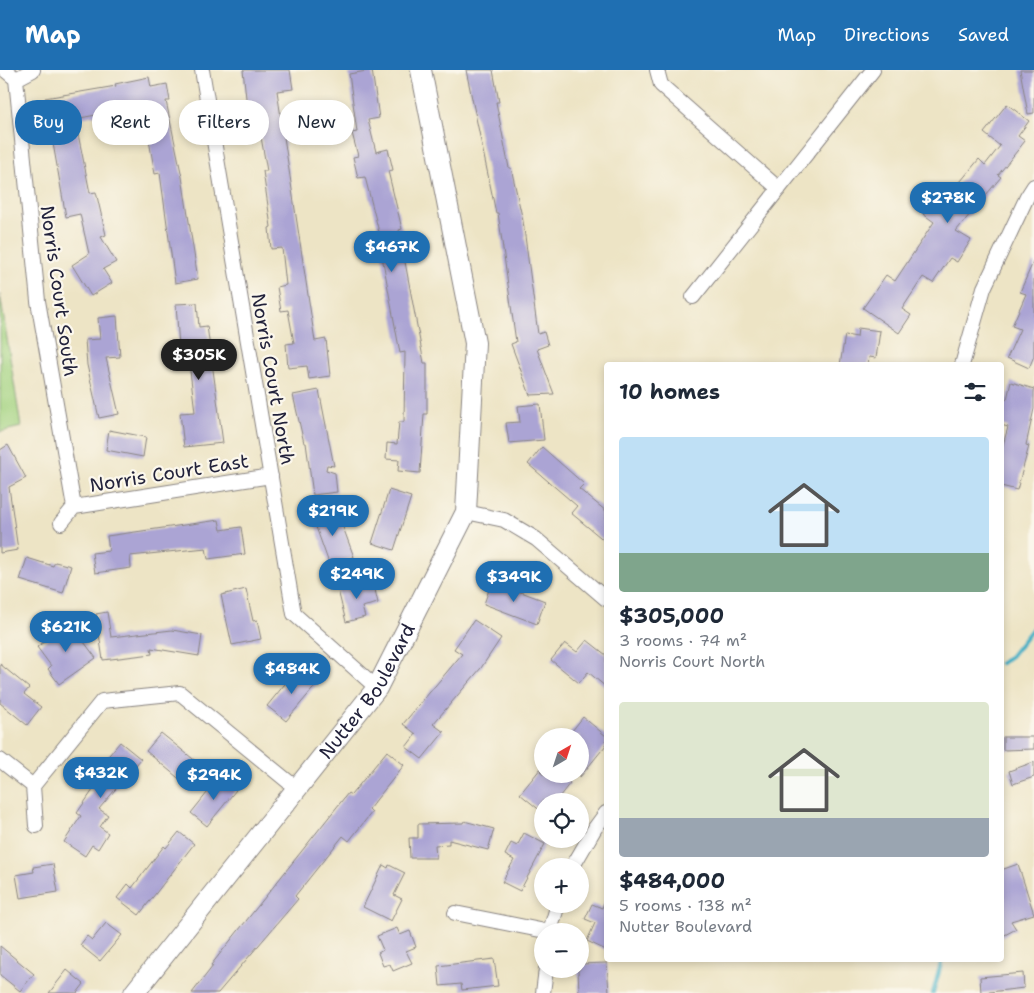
<!DOCTYPE html>
<meta charset="utf-8">
<style>
body{margin:0;font-family:"Shantell Sans",sans-serif;background:#f6f6f7;color:#1f2937;height:100vh;display:flex;flex-direction:column;font-size:19px;white-space:nowrap}
*{box-sizing:border-box;margin:0}
p{font-size:16px;color:#747a83}
.icon{flex:none;width:28px;height:28px;fill:none;stroke:currentColor;stroke-width:2;stroke-linecap:round;stroke-linejoin:round}
.map{position:relative;flex:1;overflow:hidden}
.drawer{position:absolute;left:604px;top:292px;width:400px;height:600px;display:flex;flex-direction:column;background:#fff;border-radius:5px;box-shadow:0 2px 8px #0003}
.drawer>*{flex:none}
.top-card{position:absolute;left:15px;top:30px;width:475px;height:45px;display:flex;gap:10px}
.needle{width:32px;rotate:39deg}
.controls{position:absolute;left:534px;top:658px;display:grid;gap:10px}
.controls a{display:grid;place-items:center;width:55px;height:55px;border-radius:50%;background:#fff;box-shadow:0 2px 8px #0003;font-size:25px}
.price{position:absolute;translate:-50% -42px;padding:0 11px;border-radius:18px;background:#1f6fb2;color:#fff;font-size:16px;line-height:32px;filter:drop-shadow(0 1px 2px #0008)}
.price::after{content:'';position:absolute;left:50%;top:30px;width:15px;height:11px;margin-left:-8px;background:inherit;clip-path:polygon(0 0,100% 0,50% 100%)}
.price.on{background:#222;color:#fff}
ul{padding:0;list-style:none}
li{display:grid;align-content:center;gap:10px;height:265px;padding:0 15px}
li span{display:grid;place-items:center;height:155px;border-radius:5px;color:#555}
li>.icon{margin-inline-start:auto}
span .icon{width:90px;height:90px;fill:#fffc;stroke-width:1}
li b{font-size:21px}
h2{display:flex;justify-content:space-between;align-items:center;height:60px;padding:0 15px;font-size:21px}
.chip{padding:0 18px;border-radius:22px;background:#fff;box-shadow:0 2px 8px #0003;font-size:18px;line-height:45px}
.chip.on{background:#1f6fb2;color:#fff}
header{display:flex;align-items:center;gap:30px;box-sizing:border-box;height:70px;padding:0 25px;background:#1f6fb2;color:#fff}
header strong{font-size:24px}
nav{display:flex;gap:28px;margin-inline-start:auto;font-size:18px}
.map>svg:first-child{display:block}
.green{fill:#a4d381;stroke:#637a5e}
.lines{fill:none;stroke-linecap:round;stroke-linejoin:round}
.stream{stroke:#46b0c5;stroke-width:4.5}
.building{fill:#aba4d4}
.street-casing{stroke:#888380;stroke-width:16}
.secondary-casing{stroke:#888380;stroke-width:22}
.street{stroke:#fff;stroke-width:14}
.secondary{stroke:#fff;stroke-width:20}
.labels{text-anchor:middle;dominant-baseline:central;stroke-width:4.5;stroke-linejoin:round;paint-order:stroke}
.street-label{font-size:19px;fill:#22223b;stroke:#fbf7ec}
</style>
<header>
<strong>Map</strong>
<nav><a>Map</a><a>Directions</a><a>Saved</a></nav>
</header>
<div class="map">
<svg width="1034" height="923" viewBox="0 0 1034 923">
<rect width="100%" height="100%" fill="#fbf7ec"/>
<filter id="ink" filterUnits="userSpaceOnUse"><feTurbulence type="fractalNoise" baseFrequency=".02" numOctaves="2"/><feDisplacementMap in="SourceGraphic" scale="10" xChannelSelector="R" yChannelSelector="G"/><feConvolveMatrix kernelMatrix="1 2 1 2 8 2 1 2 1" color-interpolation-filters="sRGB"/></filter>
<filter id="wash" filterUnits="userSpaceOnUse"><feTurbulence type="fractalNoise" baseFrequency=".0096" numOctaves="4" result="noise"/><feDisplacementMap in="SourceGraphic" scale="20" xChannelSelector="R" yChannelSelector="G"/><feGaussianBlur stdDeviation="1.12" result="paint"/><feColorMatrix in="noise" values="0 0 0 0 0 0 0 0 0 0 0 0 0 0 0 0 0 1.4 0 .05"/><feComposite in="paint" operator="in"/></filter>
<g filter="url(#wash)">
<rect width="100%" height="100%" fill="#ede4c5"/>
<path class="green" d="M0 224 21 357 0 362Z"/>
<g class="lines">
<path class="stream" d="M1001 593 1011 586 1034 557
M933 923 942 890"/>
</g>
<g id="blocks">
<path class="building" d="M243 0H290L293 19 277 21 315 271 326 269 330 306 309 309 307 296 288 298 286 274 294 273 288 240 281 241 277 217 286 215 282 178 271 179 269 158 271 157 263 101H267L261 67 254 68 247 37Z
M372 0 379 48 368 50 376 82 388 79 393 100 388 101 402 159 399 160 424 293H427V344H424L420 403 398 401 399 390 386 389 387 373 397 374 399 352H404L405 282 400 283 379 170H381L365 107 358 108 353 87 358 86 352 63 357 62 349 4Z
M466 0H493L499 32H496L509 98H511L523 151 538 264 544 262 548 275 537 279 554 324 530 325 511 274 516 272 498 143H496Z
M1020 0H1034V43L1028 44Z
M149 7 151 17 167 14 170 31H166L182 107 198 209 175 213 160 103 155 104 143 36 75 49 90 123 96 122 106 165 101 167 116 192 103 199 112 213 91 226 72 195 89 184 80 144 66 147 45 28 116 16 115 14Z
M1007 34 1029 51 1018 66 1025 71 998 105 1001 107 956 161 971 170 957 192 950 188 933 213 923 207 902 239 911 245 899 263 863 238 886 205 895 211 934 152 923 144 936 129 942 134 979 89 985 95 1000 76 984 63Z
M1034 190V286L1029 298 1007 288 1020 259 1012 256 1026 224 1020 222Z
M197 233 199 257 207 256 223 373 184 377 180 343 195 342 187 276 179 277 176 234Z
M117 246 120 287 106 288 119 344 99 348 87 295 85 270 100 269 98 248Z
M858 258 880 261 876 288 869 287 868 295H840L845 265 857 267Z
M1011 312 1034 319V339L1026 375 1029 376 1017 420 1001 416V382L1008 357 1001 355V327L1007 329Z
M319 320 334 396 327 395 326 400 335 403 337 422 313 425 306 373H304L293 325Z
M540 334 544 370 509 373 506 353 520 352 518 336Z
M109 360 146 367 143 387 106 380Z
M8 375 26 408 9 417 18 480 0 483V380Z
M542 377 584 414 579 419 606 441V472L571 443 577 436 528 394Z
M389 420 411 427 394 480 372 473Z
M336 438 354 487 330 496 312 446Z
M219 450 221 460 241 457 245 484 208 489 206 478 130 486 131 498 95 503 92 483 109 481 107 466Z
M27 488 53 496 55 492 71 496 63 523 20 510Z
M373 511 378 533 362 537 365 547 346 552 338 520Z
M492 511 545 531 537 554 484 534Z
M246 519 253 551 257 550 261 569 232 575 221 525Z
M107 542 111 567 172 560 202 565 199 586 151 578 152 584 103 590 96 544Z
M474 550 501 568 481 598 433 654 444 662 422 689 406 677 416 664 403 654 462 584 454 579Z
M70 553 96 588 59 614 48 599 51 596 37 577Z
M587 570 606 585V617L588 602 579 613 551 590 565 573 577 582Z
M0 594 29 618 24 624 41 637 27 655 0 633Z
M298 598 317 614 286 651 267 636Z
M583 647 606 666V675L580 707V666H568Z
M161 663 198 693 183 712 146 681Z
M1003 667H1034V679L1003 680Z
M120 672 141 689 99 739 108 745 100 757 108 763 98 779 92 775 85 786 64 772 81 746 77 743 93 720 85 714Z
M387 681 404 695 369 739 372 742 349 771 343 766 295 826 298 829 218 923H192L213 896 211 895 348 723 351 725Z
M1034 692V707L1013 714 1009 701Z
M541 698 542 704H558L570 713 556 731H542V742L520 724Z
M220 707 236 720 207 756 191 743Z
M464 751 494 759 488 780 449 770V774L435 775 436 788H410L409 768H418V754L463 753Z
M179 762 194 774 139 845 117 828 128 814 132 818 164 776 166 778Z
M524 763 545 774 520 821 502 812 514 790 505 785 511 773 517 776Z
M53 794 58 822 20 828 16 805 34 802 33 797Z
M1018 794 1034 844 1011 851 1016 859 1001 867V800Z
M383 795 388 798 389 795 405 803 394 825 402 829 391 851 363 837Z
M606 828V880L587 871 595 853 585 849 592 834 602 838Z
M106 853 122 865 100 891 80 875 87 866 92 870Z
M397 858 400 865 410 861 416 877 406 881 412 893 393 901 390 894 383 896 378 883 383 880 377 866Z
M0 876 34 904 20 921 0 905Z
M494 889 498 916 462 920 461 914 440 916 438 896Z
M607 893 609 923H579L578 899H580V894Z
M67 900 84 914 77 923H49Z
M1023 903 1024 918 981 923 980 907Z"/>
</g>
</g>
<g filter="url(#ink)">
<use href="#blocks" fill-opacity="0" stroke="#888380" stroke-width="1"/>
<g class="lines">
<g class="street-casing">
<path id="street" d="M5 0 16 9
M202 0 294 544 377 618
M657 0 661 15 779 119
M16 9 38 231 74 437
M16 9 33 0
M693 227 873 0
M962 295 984 218 1027 127 1034 116
M74 437 271 406
M466 442 504 450 536 469 606 529
M61 453 74 437
M0 690 33 716
M36 756 33 716 102 631 180 623 296 718
M573 796 595 758 606 743
M455 843 545 861
M550 861 558 834
M543 923 546 899"/>
</g>
<g class="secondary-casing">
<g id="secondary">
<path id="s1" d="M134 923 377 618 466 442 475 273 421 0"/>
</g>
</g>
<use href="#street" class="street"/>
<use href="#secondary" class="secondary"/>
</g>
</g>
<g class="labels">
<g class="street-label">
<text transform="translate(59 221) rotate(82)">Norris Court South</text>
<text transform="translate(273 309) rotate(80)">Norris Court North</text>
<text transform="translate(169 403) rotate(-9)">Norris Court East</text>
<text stroke="none"><textPath href="#s1" startOffset="382">Nutter Boulevard</textPath></text>
</g>
</g>
</svg>
<div class="controls">
<a><svg class="needle" viewBox="-14 -14 28 28"><path d="M0-13l5 13h-10z" fill="#e53935"/><path d="M0 13l5-13h-10z" fill="#747a83"/></svg></a>
<a><svg class="icon" aria-label="locate" viewBox="0 0 24 24"><circle cx="12" cy="12" r="6"/><path d="M12 2v4M12 18v4M2 12h4M18 12h4"/></svg></a>
<a>+</a>
<a>−</a>
</div>
<b class="price" style="left:948px;top:154px">$278K</b>
<b class="price" style="left:392px;top:203px">$467K</b>
<b class="price on" style="left:199px;top:311px">$305K</b>
<b class="price" style="left:333px;top:467px">$219K</b>
<b class="price" style="left:357px;top:530px">$249K</b>
<b class="price" style="left:514px;top:533px">$349K</b>
<b class="price" style="left:66px;top:583px">$621K</b>
<b class="price" style="left:292px;top:625px">$484K</b>
<b class="price" style="left:101px;top:729px">$432K</b>
<b class="price" style="left:214px;top:731px">$294K</b>
<div class="top-card">
<a class="chip on">Buy</a>
<a class="chip">Rent</a>
<a class="chip">Filters</a>
<a class="chip">New</a>
</div>
<section class="drawer">
<h2>10 homes<svg class="icon" aria-label="filters" viewBox="0 0 24 24"><path d="M4 7h16M4 17h16"/><circle cx="9" cy="7" r="2"/><circle cx="15" cy="17" r="2"/></svg></h2>
<ul>
<li><span style="background:linear-gradient(#bfe0f5 75%,#7fa58c 0)"><svg class="icon" aria-label="home" viewBox="0 0 24 24"><path d="M3 11l9-7 9 7M6 9v11h12V9"/></svg></span><div><b>$305,000</b><p>3 rooms · 74 m²</p><p>Norris Court North</p></div></li>
<li><span style="background:linear-gradient(#dfe7d0 75%,#9aa5b1 0)"><svg class="icon" aria-label="home" viewBox="0 0 24 24"><path d="M3 11l9-7 9 7M6 9v11h12V9"/></svg></span><div><b>$484,000</b><p>5 rooms · 138 m²</p><p>Nutter Boulevard</p></div></li>
</ul>
</section>
</div>
